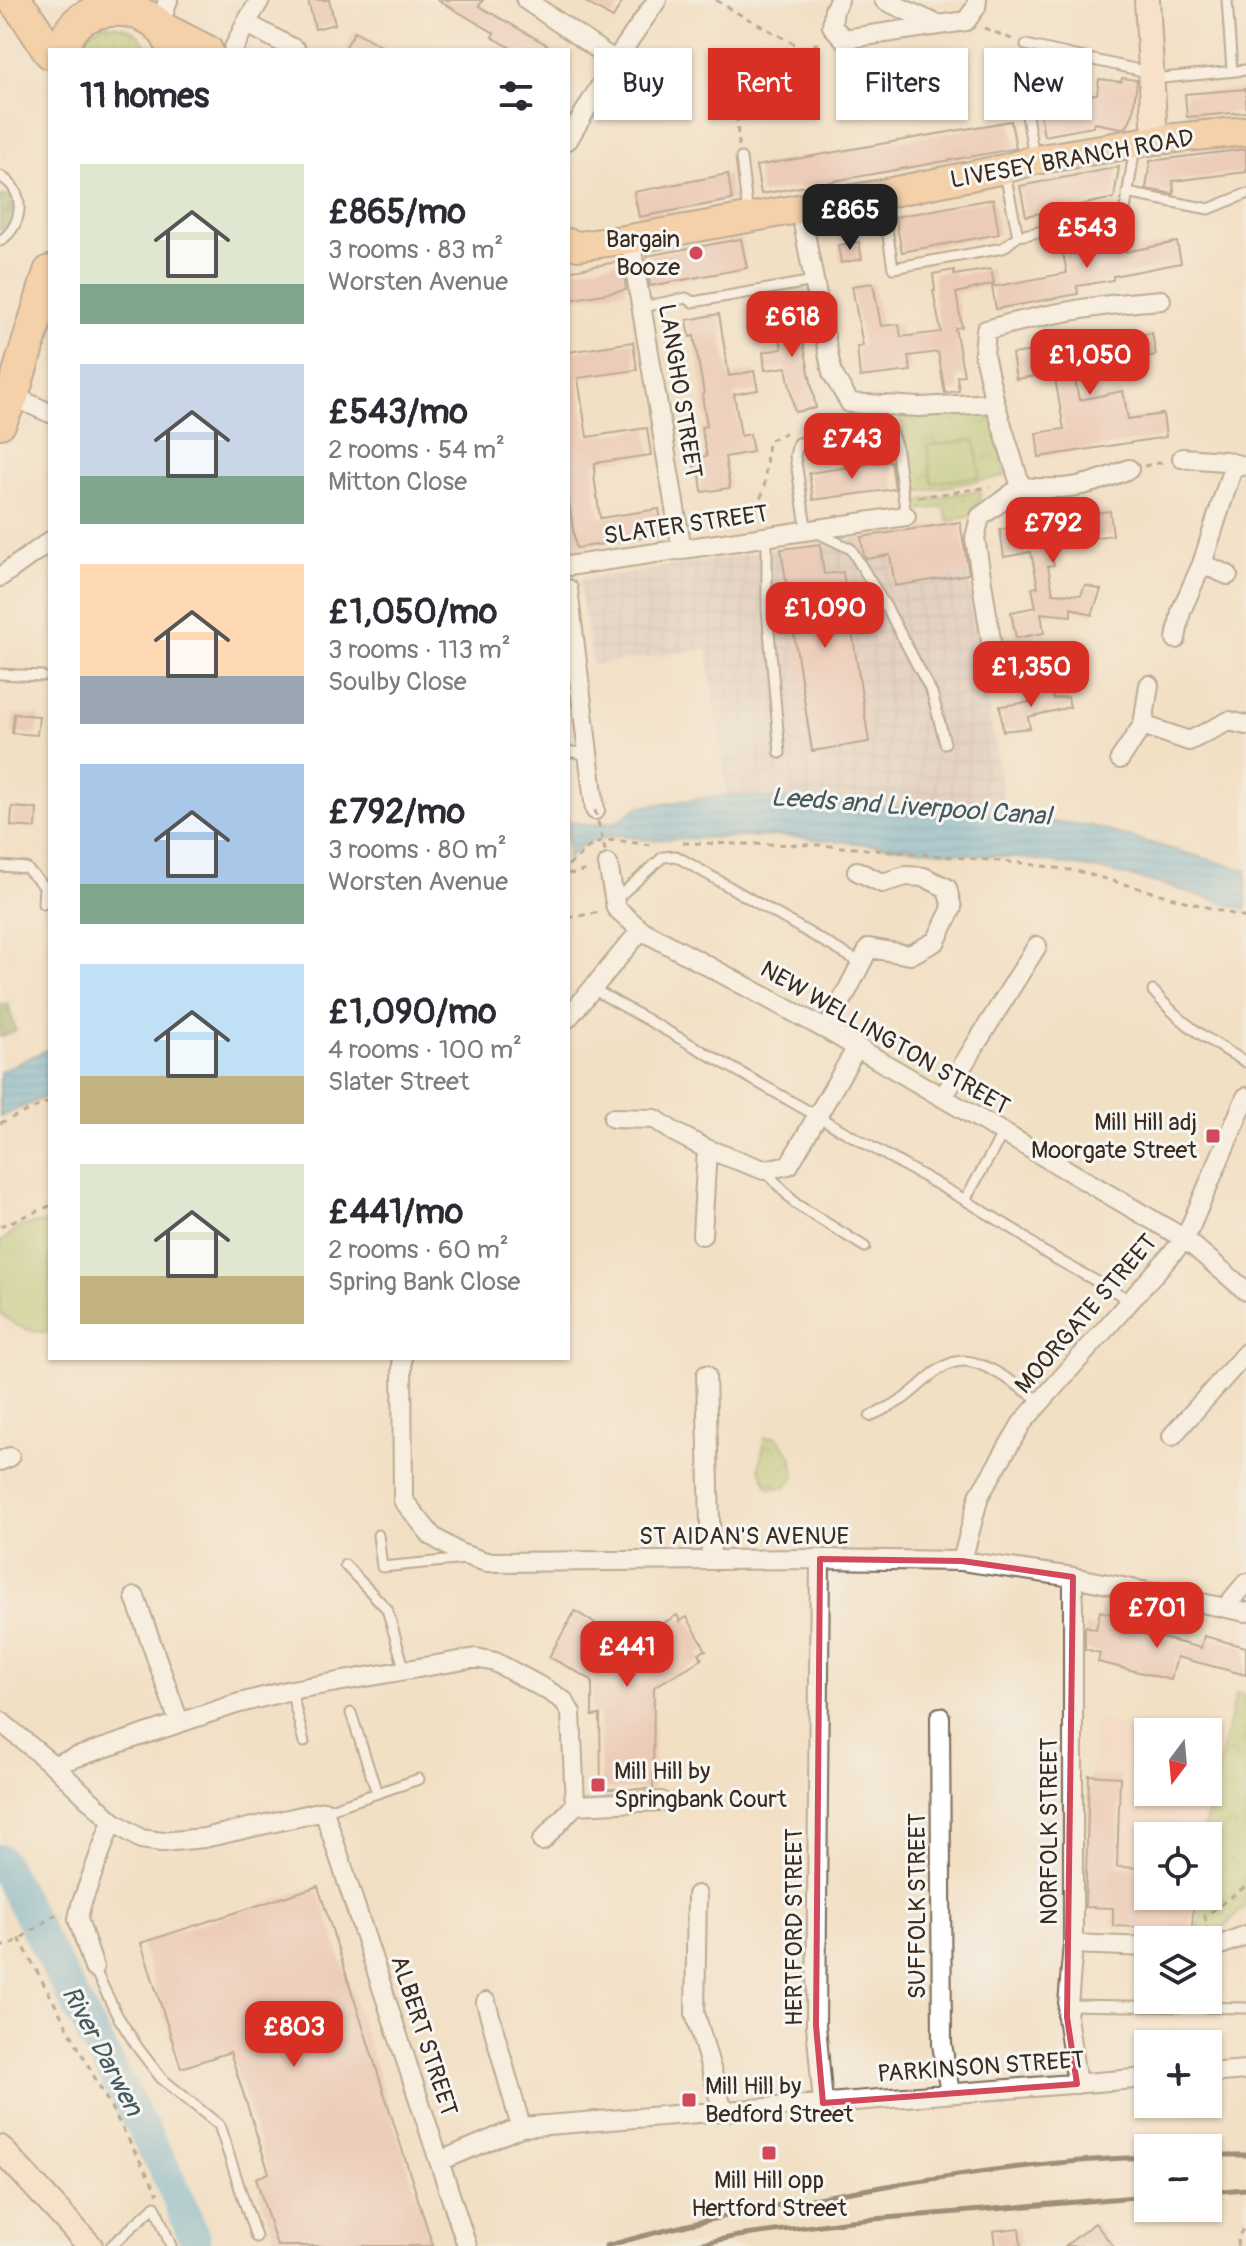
<!DOCTYPE html>
<meta charset="utf-8">
<style>
body{margin:0;font-family:Pangolin,sans-serif;background:#f2f2f3;color:#2b2b33;height:100vh;display:flex;flex-direction:column;font-size:30px;white-space:nowrap}
*{box-sizing:border-box;margin:0}
p{font-size:26px;color:#7c7c81}
.icon{flex:none;width:44px;height:44px;fill:none;stroke:currentColor;stroke-width:2;stroke-linecap:round;stroke-linejoin:round}
.map{position:relative;flex:1;overflow:hidden}
.drawer{position:absolute;left:48px;top:48px;width:522px;height:1312px;display:flex;flex-direction:column;background:#fff;border-radius:0px;box-shadow:0 2px 6px #0004}
.drawer>*{flex:none}
.top-card{position:absolute;left:594px;top:48px;width:532px;height:72px;display:flex;gap:16px}
.needle{width:52px;rotate:196deg}
.fabs{position:absolute;left:1134px;top:1718px;display:grid;gap:16px}
.fabs a{display:grid;place-items:center;width:88px;height:88px;border-radius:0px;background:#fff;box-shadow:0 2px 6px #0004;font-size:40px}
.price{position:absolute;translate:-50% -68px;padding:0 18px;border-radius:16px;background:#d93025;color:#fff;font-size:26px;line-height:52px;filter:drop-shadow(0 2px 4px #0008)}
.price::after{content:'';position:absolute;left:50%;top:48px;width:24px;height:18px;margin-left:-12px;background:inherit;clip-path:polygon(0 0,100% 0,50% 100%)}
.price.active{background:#222;color:#fff}
ul{padding:0;list-style:none}
li{display:flex;align-items:center;gap:24px;height:200px;padding:0 32px}
li span{display:grid;place-items:center;flex:none;width:224px;height:160px;border-radius:0px;color:#555}
li>.icon{margin-inline-start:auto}
span .icon{width:96px;height:96px;fill:#fffc;stroke-width:1}
li b{font-size:34px}
h2{display:flex;justify-content:space-between;align-items:center;height:96px;padding:0 32px;font-size:34px}
.pill{padding:0 28px;border-radius:0px;background:#fff;box-shadow:0 2px 6px #0004;font-size:28px;line-height:72px}
.pill.active{background:#d93025;color:#fff}
.map>svg:first-child{display:block}
.built{fill:#f5d2c3}
.industrial{fill:url(#industrial-grid)}
.grass{fill:url(#grass-dots);stroke:#717744;stroke-width:2}
.forest{fill:url(#forest-firs);stroke:#606a3e;stroke-width:2}
.park{fill:url(#park-crowns);stroke:#717744;stroke-width:2}
.garden{fill:#a7c46b;stroke:#717744;stroke-width:2}
.water{fill:url(#water-rules);stroke:#4b6c7a;stroke-width:2}
.lines{fill:none;stroke-linecap:round;stroke-linejoin:round}
.river{stroke:#5bafd7;stroke-width:32}
.building{fill:#e5b1a8}
.lane-casing{stroke:#7b6a58;stroke-width:13}
.street-casing{stroke:#7b6a58;stroke-width:22}
.secondary-casing{stroke:#7b6a58;stroke-width:28}
.primary-casing{stroke:#7b6a58;stroke-width:32}
.highway-casing{stroke:#7b6a58;stroke-width:36}
.path{stroke:#7b6a58;stroke-width:3;stroke-dasharray:6 6;stroke-linecap:butt}
.lane{stroke:#fff;stroke-width:9}
.street{stroke:#fff;stroke-width:18}
.secondary{stroke:#fce5cf;stroke-width:24}
.primary{stroke:#f7be88;stroke-width:28}
.highway{stroke:#f7be88;stroke-width:32}
.rail{stroke:#3b2a1e;stroke-width:5}
.path-bridge{stroke:#7b6a58;stroke-width:3;stroke-dasharray:6 6;stroke-linecap:butt}
.marked{fill:none;stroke:#d1495b;stroke-width:6;stroke-linejoin:round}
.poi-dot{fill:#d1495b;stroke:#f6f6f2;stroke-width:3}
.labels{text-anchor:middle;dominant-baseline:central;stroke-width:6;stroke-linejoin:round;paint-order:stroke}
.street-label{font-size:24px;fill:#3b2a1e;stroke:#f6f6f2}
.poi-label{font-size:24px;fill:#3b2a1e;stroke:#f6f6f2;text-anchor:end}
.water-label{font-size:26px;font-style:italic;fill:#46595f;stroke:#f6f6f2}
</style>
<div class="map">
<svg width="1246" height="2246" viewBox="0 0 1246 2246">
<defs>
<pattern id="industrial-grid" width="8" height="8" patternUnits="userSpaceOnUse" patternTransform="scale(2)"><rect width="8" height="8" fill="#d1bfbd"/><path d="M0 4h8M4 0v8" fill="none" stroke="#b4a4a2"/></pattern>
<pattern id="grass-dots" width="8" height="8" patternUnits="userSpaceOnUse" patternTransform="scale(2)"><rect width="8" height="8" fill="#a7c46b"/><path d="M2 2h.1M6 6h.1" fill="none" stroke="#899f57" stroke-width="1.8" stroke-linecap="round"/></pattern>
<pattern id="forest-firs" width="22" height="20" patternUnits="userSpaceOnUse" patternTransform="scale(2)"><rect width="22" height="20" fill="#85aa5f"/><path d="M5 1l3.5 6h-7zM16 11l3.5 6h-7z" fill="#6e8b4e"/></pattern>
<pattern id="park-crowns" width="20" height="18" patternUnits="userSpaceOnUse" patternTransform="scale(2)"><rect width="20" height="18" fill="#a7c46b"/><path d="M2 6a3 3 0 1 1 6 0M12 15a3 3 0 1 1 6 0" fill="none" stroke="#899f57"/></pattern>
<pattern id="water-rules" width="6" height="5" patternUnits="userSpaceOnUse" patternTransform="scale(2)"><rect width="6" height="5" fill="#5bafd7"/><path d="M0 2.5h6" fill="none" stroke="#4c8fae"/></pattern>
</defs>
<rect width="100%" height="100%" fill="#f6f6f2"/>
<filter id="ink" filterUnits="userSpaceOnUse"><feTurbulence type="fractalNoise" baseFrequency=".0125" numOctaves="2"/><feDisplacementMap in="SourceGraphic" scale="16" xChannelSelector="R" yChannelSelector="G"/><feConvolveMatrix kernelMatrix="1 2 1 2 8 2 1 2 1" color-interpolation-filters="sRGB"/></filter>
<filter id="wash" filterUnits="userSpaceOnUse"><feTurbulence type="fractalNoise" baseFrequency=".006" numOctaves="4" result="noise"/><feDisplacementMap in="SourceGraphic" scale="32" xChannelSelector="R" yChannelSelector="G"/><feGaussianBlur stdDeviation="1.8" result="paint"/><feColorMatrix in="noise" values="0 0 0 0 0 0 0 0 0 0 0 0 0 0 0 0 0 1.4 0 .05"/><feComposite in="paint" operator="in"/></filter>
<g filter="url(#wash)">
<rect width="100%" height="100%" fill="#f2e0c5"/>
<path class="built" d="M1094 1720 1169 1732H1148V1792H1208V1738L1222 1741 1201 1836H1148V1896H1199L1197 1929 1084 1924Z"/>
<path class="industrial" d="M960 522 1006 817 727 795 707 649 593 665 579 580Z"/>
<path class="grass" d="M104 24C124 26 139 29 148 50H73L78 40Z
M981 490 980 499 968 517 948 521 944 507 919 510 915 505 916 501Z"/>
<path class="forest" d="M0 196 13 197 16 220 0 230Z
M8 1003 16 1031 0 1037V1004Z"/>
<path class="park" d="M985 414 994 419 1005 476 911 493 900 418Z
M765 1437H777L791 1455 795 1473 786 1488H769L759 1468Z
M1236 1693 1246 1695V1906L1218 1932H1199L1200 1896H1208V1836H1202Z"/>
<path class="garden" d="M975 440 980 476 932 483 927 446Z
M36 1223H50V1332C30 1333 14 1327 0 1312V1243L19 1227Z"/>
<path class="water" d="M727 795 944 811 1087 825 1246 870V910L1165 885 1112 872 1046 861 781 836 644 840 621 835 590 841 580 847 568 859V821L588 825 618 821 639 807Z
M50 1048V1095L0 1117V1072Z"/>
<g class="lines">
<path class="river" d="M0 1860 170 2180 194 2237 195 2246"/>
</g>
<g id="blocks">
<path class="building" d="M308 0H329L335 24 315 29Z
M438 0H483L479 6 556 50H515L492 37 494 33Z
M582 0H623L613 18Z
M355 31 387 50H344Z
M1122 78 1137 80 1133 113 1127 127 1121 128 1094 123 1093 127 1044 136 1040 113 1088 104 1087 95 1097 94 1099 79 1121 82Z
M1246 89V112L1187 117 1185 94Z
M1011 121 1016 148 1013 149 761 194 756 166Z
M1246 149V172L1173 181 1174 194 1146 189 1150 161Z
M1119 167 1114 198 1026 216 1020 186Z
M728 174 732 200 639 217 634 192Z
M993 199 999 234 902 252 895 217Z
M1121 233 1125 252 1177 242 1181 263 1113 276V280L1077 286 1078 294 996 309 992 287 1067 273 1062 248 1103 240 1102 237Z
M741 239 747 268 650 286 646 256Z
M859 242 862 259 841 263 838 245Z
M622 261 626 290 568 300V271Z
M991 269 994 284 956 293 962 327 955 328 964 375 957 376 959 391 945 393 938 352 908 356 911 371 860 377 857 347 863 346 852 286 873 283 881 326 899 324 901 337 941 332 933 291H935L933 274 954 270V275Z
M796 305 816 408 795 412 786 367 765 370 763 352 782 349 775 309Z
M719 314 729 376 754 371 758 390 734 394 741 436 750 434 753 452 725 457 730 488 702 492 700 475H696L693 458 707 456 701 427 707 426 702 395 704 394 694 336 690 337 687 320Z
M1152 333 1156 355 1073 370 1079 400 1123 391 1128 419 1163 414 1166 437 1039 457 1036 433 1064 429 1054 373 1016 379 1012 354 1054 348V351Z
M633 342 637 370 578 378 587 437 647 428 651 455 595 463 594 476 600 518 659 509 663 535 576 548 568 496V352Z
M891 461 895 489 813 500 809 473Z
M1110 511 1113 535 1078 540V537L1049 541 1054 565 1048 566 1053 593 1081 595 1085 585 1101 590 1092 615 1071 608V616L1041 613 1044 633 1016 638 1011 612 1036 607 1032 588 1038 587 1031 552 1004 557 1000 530 1040 523 1039 518 1074 513V516Z
M960 522 969 574 895 586 890 555 866 559 864 556 861 537Z
M820 544 824 574 843 572 869 742 812 751 781 549Z
M1050 685 1054 699 1068 697 1070 707 1028 717 1030 728 1003 731 1000 706 1031 702 1028 690Z
M14 714 39 716 37 735 12 733Z
M12 807 37 809 36 828 11 826Z
M575 1611 629 1644 677 1615 680 1621 687 1617 706 1650 699 1653 702 1659 654 1687 653 1789H601L600 1715 592 1716V1680L549 1657Z
M1100 1611 1126 1618 1124 1628 1201 1648 1204 1636 1246 1647V1675L1177 1657 1171 1680 1098 1662 1100 1653 1085 1649V1628L1086 1626 1096 1629Z
M1089 1775 1120 1777 1117 1867 1148 1868V1896H1194L1192 1929 1113 1926V1908L1085 1907Z
M318 1886 433 2246H277L256 2178 269 2173 230 2052 181 2068 141 1943Z
M1095 2223 1113 2246H1065Z
M1019 2228 1021 2246H995L993 2231Z"/>
</g>
</g>
<g filter="url(#ink)">
<use href="#blocks" fill-opacity="0" stroke="#7b6a58" stroke-width="2"/>
<g class="lines">
<g class="lane-casing">
<path id="lane" d="M1227 0 1232 71
M1026 45 1148 72
M1152 79 1246 70
M1026 110 1034 157
M741 158 748 215
M1005 174 1018 236 1124 216 1135 147
M0 176C27 191 24 225 0 241
M1127 193 1209 209 1246 194
M882 197 893 268 1003 248 1018 236
M642 307 686 298 693 302 814 281
M807 532 795 456 798 443 890 430 896 445 906 516
M816 532 851 549 888 610 932 693 945 743
M767 538V609L780 753
M0 674 42 676
M568 751 588 755
M0 866 26 868 44 886 43 904
M615 900 663 857 676 856 861 963
M593 989 965 1200 1018 1232 1042 1251 1130 1300
M1153 991C1182 1025 1208 1040 1246 1062
M764 1170 796 1204 865 1247
M965 1200 1003 1133
M870 1416C881 1411 892 1406 903 1399 921 1387 940 1360 965 1361 988 1362 1021 1389 1041 1401
M378 1535 382 1567 466 1559
M345 1565 387 1609 405 1671
M291 1690 304 1742
M351 1713 377 1793
M324 1811 419 1779
M94 1968 117 2015 138 2048 161 2078 219 2125 256 2237
M1067 2005 1246 2008
M111 2246 155 2206 171 2246"/>
</g>
<g class="street-casing">
<path id="street" d="M526 0 615 61
M839 0 834 10 832 26 844 39 966 21 976 7 977 0
M884 0 936 24
M246 23 296 50
M160 24 168 0
M233 50 246 23 260 0
M568 140 615 61 657 0
M800 208 832 373 850 403 920 407 995 403
M630 239 682 550
M12 396 50 413
M1182 458 1225 461 1243 466
M1021 487 995 403 984 355 986 330C1043 314 1103 304 1161 300
M1021 487 980 517 975 538 993 653H1046
M1021 487C1066 491 1086 487 1129 469
M1202 564 1228 575
M568 566 906 516
M0 577 50 541
M568 589 595 810
M1176 639 1181 611 1202 564 1234 464
M1143 725 1189 741 1229 721 1246 725
M1120 759 1143 725 1149 685
M608 864 616 908 641 930 827 1030 1185 1239 1246 1291
M568 1018 641 930
M827 1030 869 948 910 955 936 941 952 908 947 888 924 877 906 876 882 883 857 871
M943 1097 1037 946
M613 1118 655 1119 674 1132 707 1149 764 1170 789 1165 857 1047
M702 1235 707 1149
M402 1358 403 1500 432 1536 459 1553 486 1562 820 1559 962 1561 1073 1577 1246 1612
M706 1375 711 1560
M1172 1436 1246 1353
M0 1461 10 1457
M820 1559 816 2025 823 2103
M962 1561 979 1496 1022 1423 1185 1239 1246 1097
M1073 1577V1944L1067 2017 1077 2084
M135 1597 179 1722
M1226 1607 1246 1583
M940 1717 942 2044 950 2093
M0 1721 53 1765 112 1821 141 1839 162 1842 204 1838 324 1811 467 2246
M53 1765 236 1704 291 1690 476 1658 495 1662 547 1690 564 1701 571 1713 575 1805 542 1841
M575 1805 661 1801
M697 1895 695 2013 723 2111
M1073 1944 1148 1947
M1208 1950 1246 1935
M94 1968 78 1919 81 1905 112 1821
M486 2002 521 2127
M1208 2073 1246 2070
M440 2161 521 2127 1148 2078"/>
</g>
<g class="secondary-casing">
<path id="secondary" d="M1147 0 1155 140
M0 2148 90 2246"/>
</g>
<g class="primary-casing">
<path id="primary" d="M161 26 208 50
M568 243 578 246 630 239 882 194 1004 169 1035 160 1155 140 1246 131"/>
</g>
<g class="highway-casing">
<path id="highway" d="M14 0 28 18 50 52
M61 50C66 38 71 27 82 19 114 0 163 10 173 50
M0 422 12 396 50 272"/>
</g>
<path class="path" d="M716 0 732 10 800 47
M984 28 1014 40
M1026 97V60
M739 146 737 121 753 70 799 48 821 43
M811 426 841 418
M1144 466 1164 462
M918 497 990 487
M751 520 764 490 768 441 791 430
M683 843 820 845 1021 863 1077 871 1246 918
M568 865C578 860 583 849 593 845 612 835 635 845 656 845
M568 873 575 874 591 868
M568 918 600 912
M0 1123 50 1101
M0 1226 50 1206
M1208 1933 1205 1916 1246 1886
M19 1938 158 2194
M0 1947 12 1944 55 1915 63 1916
M1237 2246 1238 2237 1243 2229H1246"/>
<use href="#lane" class="lane"/>
<use href="#street" class="street"/>
<use href="#secondary" class="secondary"/>
<use href="#primary" class="primary"/>
<use href="#highway" class="highway"/>
<path class="rail" d="M1208 2155H1246
M1208 2192 1246 2189
M606 2246C694 2221 784 2203 875 2188 965 2173 1056 2160 1148 2157
M689 2246 738 2236 850 2221 1148 2196"/>
<path class="path-bridge" d="M595 810 606 854"/>
</g>
</g>
<path d="M0 0H1246V2246H0ZM820 1559 962 1561 1073 1577 1067 2017 1077 2084 823 2103 816 2025Z" fill="#f2e0c5" fill-opacity=".55" fill-rule="evenodd"/>
<path class="marked" d="M820 1559 962 1561 1073 1577 1067 2017 1077 2084 823 2103 816 2025Z"/>
<g class="poi-dot">
<circle cx="696" cy="253" r="8"/>
<rect x="1205" y="1128" width="16" height="16" rx="4"/>
<rect x="590" y="1777" width="16" height="16" rx="4"/>
<rect x="681" y="2092" width="16" height="16" rx="4"/>
<rect x="761" y="2145" width="16" height="16" rx="4"/>
</g>
<g class="labels">
<g class="street-label">
<text transform="translate(1072 159) rotate(-10)">LIVESEY BRANCH ROAD</text>
<text transform="translate(680 391) rotate(81)">LANGHO STREET</text>
<text transform="translate(686 525) rotate(-8)">SLATER STREET</text>
<text transform="translate(885 1038) rotate(30)">NEW WELLINGTON STREET</text>
<text transform="translate(1086 1314) rotate(-49)">MOORGATE STREET</text>
<text x="744" y="1536">ST AIDAN'S AVENUE</text>
<text transform="translate(1049 1831) rotate(-90)">NORFOLK STREET</text>
<text transform="translate(917 1906) rotate(-90)">SUFFOLK STREET</text>
<text transform="translate(794 1927) rotate(-90)">HERTFORD STREET</text>
<text transform="translate(424 2036) rotate(72)">ALBERT STREET</text>
<text transform="translate(981 2067) rotate(-4)">PARKINSON STREET</text>
</g>
<g class="poi-label">
<text x="680" y="239">Bargain<tspan x="680" dy="28">Booze</tspan></text>
<text x="1197" y="1122">Mill Hill adj<tspan x="1197" dy="28">Moorgate Street</tspan></text>
<text x="614" y="1771" text-anchor="start">Mill Hill by<tspan x="614" dy="28">Springbank Court</tspan></text>
<text x="705" y="2086" text-anchor="start">Mill Hill by<tspan x="705" dy="28">Bedford Street</tspan></text>
<text x="769" y="2180" text-anchor="middle">Mill Hill opp<tspan x="769" dy="28">Hertford Street</tspan></text>
</g>
<g class="water-label">
<text transform="translate(911 807) rotate(4)">Leeds and Liverpool Canal</text>
<text transform="translate(102 2051) rotate(62)">River Darwen</text>
</g>
</g>
</svg>
<div class="fabs">
<a><svg class="needle" viewBox="-14 -14 28 28"><path d="M0-13l5 13h-10z" fill="#e53935"/><path d="M0 13l5-13h-10z" fill="#7c7c81"/></svg></a>
<a><svg class="icon" aria-label="locate" viewBox="0 0 24 24"><circle cx="12" cy="12" r="6"/><path d="M12 2v4M12 18v4M2 12h4M18 12h4"/></svg></a>
<a><svg class="icon" aria-label="layers" viewBox="0 0 24 24"><path d="M12 4l9 5-9 5-9-5zM3 14l9 5 9-5"/></svg></a>
<a>+</a>
<a>−</a>
</div>
<b class="price active" style="left:850px;top:252px">£865</b>
<b class="price" style="left:1087px;top:270px">£543</b>
<b class="price" style="left:792px;top:359px">£618</b>
<b class="price" style="left:1090px;top:397px">£1,050</b>
<b class="price" style="left:852px;top:481px">£743</b>
<b class="price" style="left:1053px;top:565px">£792</b>
<b class="price" style="left:825px;top:650px">£1,090</b>
<b class="price" style="left:1031px;top:709px">£1,350</b>
<b class="price" style="left:1157px;top:1650px">£701</b>
<b class="price" style="left:627px;top:1689px">£441</b>
<b class="price" style="left:294px;top:2069px">£803</b>
<div class="top-card">
<a class="pill">Buy</a>
<a class="pill active">Rent</a>
<a class="pill">Filters</a>
<a class="pill">New</a>
</div>
<section class="drawer">
<h2>11 homes<svg class="icon" aria-label="filters" viewBox="0 0 24 24"><path d="M4 7h16M4 17h16"/><circle cx="9" cy="7" r="2"/><circle cx="15" cy="17" r="2"/></svg></h2>
<ul>
<li><span style="background:linear-gradient(#dfe7d0 75%,#7fa58c 0)"><svg class="icon" aria-label="home" viewBox="0 0 24 24"><path d="M3 11l9-7 9 7M6 9v11h12V9"/></svg></span><div><b>£865/mo</b><p>3 rooms · 83 m²</p><p>Worsten Avenue</p></div></li>
<li><span style="background:linear-gradient(#c9d6e8 70%,#7fa58c 0)"><svg class="icon" aria-label="home" viewBox="0 0 24 24"><path d="M3 11l9-7 9 7M6 9v11h12V9"/></svg></span><div><b>£543/mo</b><p>2 rooms · 54 m²</p><p>Mitton Close</p></div></li>
<li><span style="background:linear-gradient(#ffd9b3 70%,#9aa5b1 0)"><svg class="icon" aria-label="home" viewBox="0 0 24 24"><path d="M3 11l9-7 9 7M6 9v11h12V9"/></svg></span><div><b>£1,050/mo</b><p>3 rooms · 113 m²</p><p>Soulby Close</p></div></li>
<li><span style="background:linear-gradient(#a9c7e8 75%,#7fa58c 0)"><svg class="icon" aria-label="home" viewBox="0 0 24 24"><path d="M3 11l9-7 9 7M6 9v11h12V9"/></svg></span><div><b>£792/mo</b><p>3 rooms · 80 m²</p><p>Worsten Avenue</p></div></li>
<li><span style="background:linear-gradient(#bfe0f5 70%,#c2b280 0)"><svg class="icon" aria-label="home" viewBox="0 0 24 24"><path d="M3 11l9-7 9 7M6 9v11h12V9"/></svg></span><div><b>£1,090/mo</b><p>4 rooms · 100 m²</p><p>Slater Street</p></div></li>
<li><span style="background:linear-gradient(#dfe7d0 70%,#c2b280 0)"><svg class="icon" aria-label="home" viewBox="0 0 24 24"><path d="M3 11l9-7 9 7M6 9v11h12V9"/></svg></span><div><b>£441/mo</b><p>2 rooms · 60 m²</p><p>Spring Bank Close</p></div></li>
</ul>
</section>
</div>
